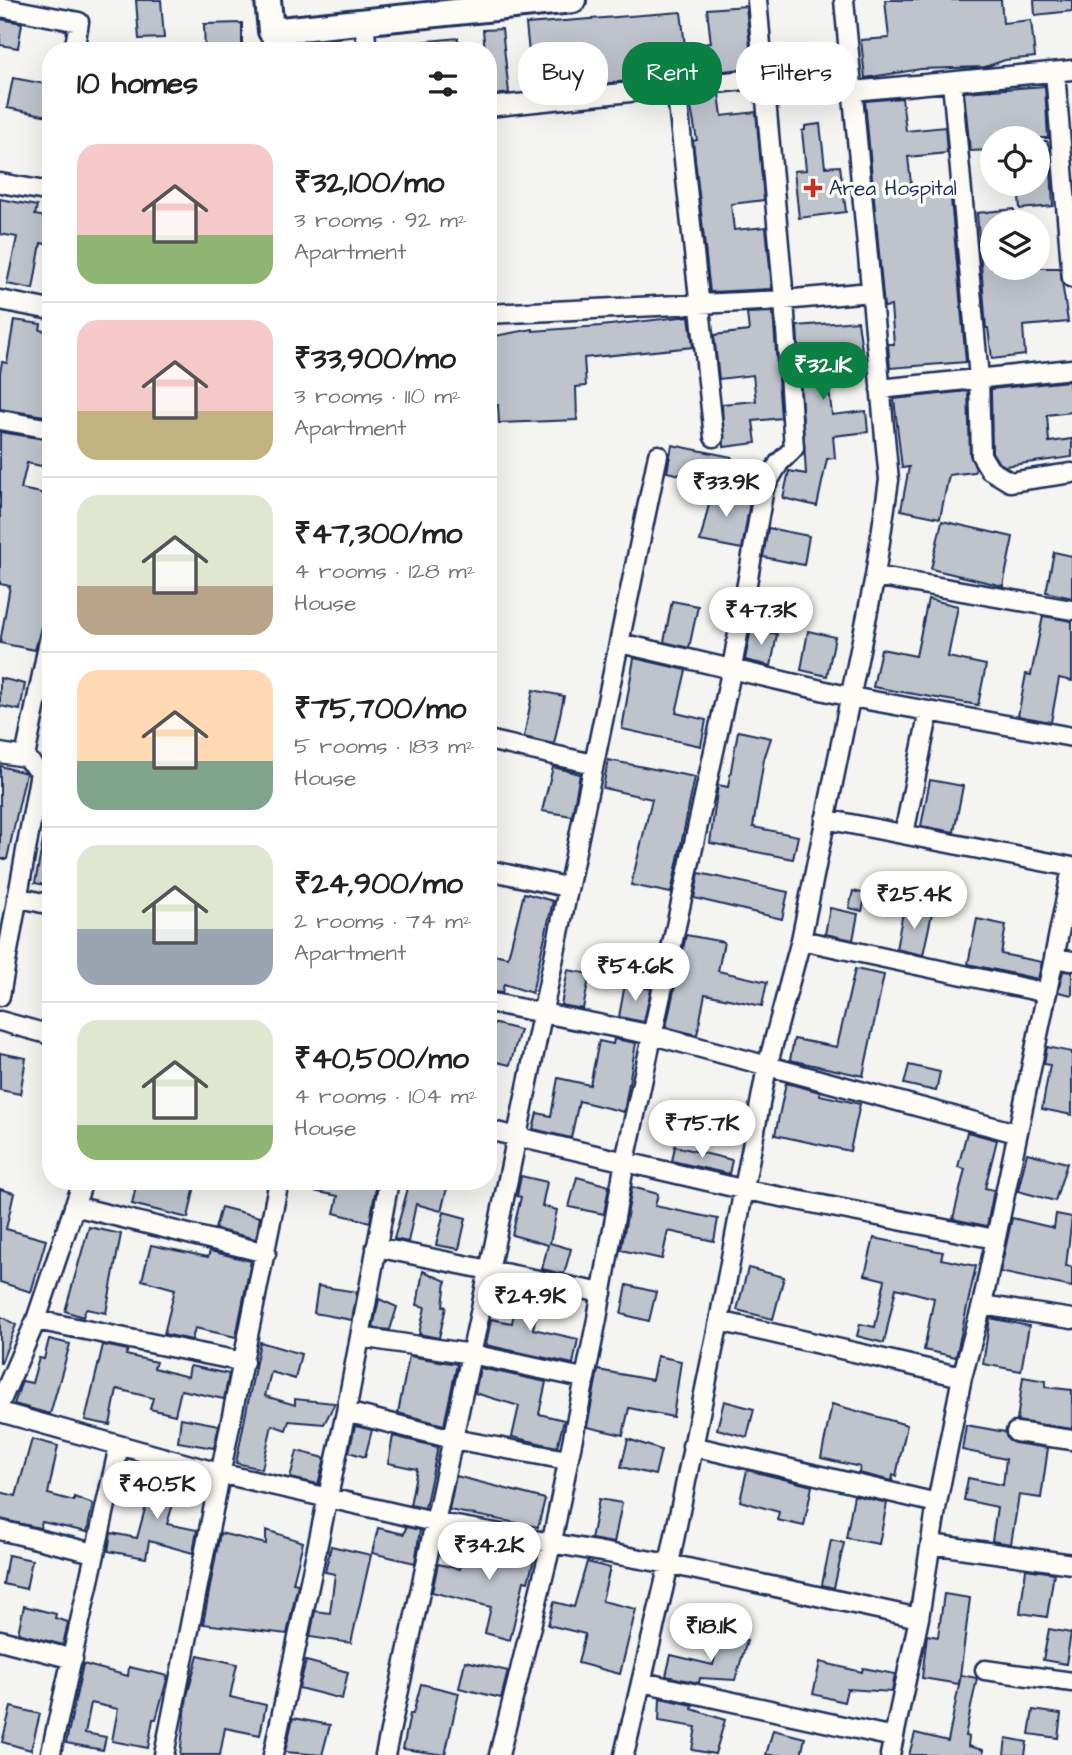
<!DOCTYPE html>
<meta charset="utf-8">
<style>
body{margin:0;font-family:"Architects Daughter",sans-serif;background:#f2f2f2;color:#222;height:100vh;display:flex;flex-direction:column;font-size:26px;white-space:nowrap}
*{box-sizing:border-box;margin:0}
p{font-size:23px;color:#767676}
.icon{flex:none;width:38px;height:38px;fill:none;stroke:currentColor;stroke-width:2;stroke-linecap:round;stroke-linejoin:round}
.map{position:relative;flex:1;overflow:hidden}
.details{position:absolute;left:42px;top:42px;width:455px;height:1148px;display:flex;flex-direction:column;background:#fff;border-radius:28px;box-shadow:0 7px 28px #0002}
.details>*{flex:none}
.banner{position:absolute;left:518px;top:42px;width:448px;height:63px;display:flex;gap:14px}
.fabs{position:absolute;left:980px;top:126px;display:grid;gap:14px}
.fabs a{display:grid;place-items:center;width:70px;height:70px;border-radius:50%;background:#fff;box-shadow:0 7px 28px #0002;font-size:35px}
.price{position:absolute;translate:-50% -60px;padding:0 16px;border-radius:24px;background:#fff;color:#222;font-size:23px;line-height:46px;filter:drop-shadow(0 2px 4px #0008)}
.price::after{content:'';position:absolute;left:50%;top:42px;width:21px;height:16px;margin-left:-10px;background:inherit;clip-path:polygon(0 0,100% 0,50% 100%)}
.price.on{background:#0b8043;color:#fff}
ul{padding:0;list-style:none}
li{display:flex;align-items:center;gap:21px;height:175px;padding:0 35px}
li+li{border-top:2px solid #e0e0e0}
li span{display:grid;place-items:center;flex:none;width:196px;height:140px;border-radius:21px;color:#555}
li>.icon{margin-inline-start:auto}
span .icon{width:84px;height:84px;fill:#fffc;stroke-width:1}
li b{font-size:30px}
h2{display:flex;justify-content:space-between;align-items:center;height:84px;padding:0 35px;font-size:30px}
.chip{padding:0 24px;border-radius:28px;background:#fff;box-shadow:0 7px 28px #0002;font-size:24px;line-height:63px}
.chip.on{background:#0b8043;color:#fff}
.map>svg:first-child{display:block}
.building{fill:#bfc3cc;stroke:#1b2f5e;stroke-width:2}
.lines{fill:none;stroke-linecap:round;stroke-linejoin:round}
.street-casing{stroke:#1b2f5e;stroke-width:23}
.secondary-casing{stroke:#1b2f5e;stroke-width:30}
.street{stroke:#fdfcf7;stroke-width:18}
.secondary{stroke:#fdfcf7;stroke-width:24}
.poi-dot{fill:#c8321e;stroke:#fdfcf7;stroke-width:2.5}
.labels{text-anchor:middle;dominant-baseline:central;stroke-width:7;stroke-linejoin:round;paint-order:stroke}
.poi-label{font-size:21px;fill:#1b2f5e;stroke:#fdfcf7;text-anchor:start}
</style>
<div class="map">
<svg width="1072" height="1755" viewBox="0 0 1072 1755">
<rect width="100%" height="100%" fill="#f4f4f1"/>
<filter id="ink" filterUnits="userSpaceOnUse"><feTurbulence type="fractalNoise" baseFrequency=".0143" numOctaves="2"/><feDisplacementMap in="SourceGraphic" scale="14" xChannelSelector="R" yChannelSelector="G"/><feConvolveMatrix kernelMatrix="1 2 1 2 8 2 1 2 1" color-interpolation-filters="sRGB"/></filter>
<g filter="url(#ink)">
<path class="building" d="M136 0H161L164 38 139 39Z
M885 0H1001L1003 23 1031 20 1035 57 1005 60 985 67 921 69 865 78 861 40 889 38Z
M1034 0H1072V11L1035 15Z
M746 6 752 68 533 91 526 24 681 12 685 46 711 43 707 9Z
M0 19 22 23 18 48 0 45Z
M242 23V51H205L204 24Z
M502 29 509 93 488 96V51H485L483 30Z
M458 38 459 51H419V42Z
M13 78 51 85 49 116 7 108Z
M1045 86 1048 138H992V150L970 151 964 92Z
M719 94 722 116 756 112 764 200 731 204 734 230 766 227 772 289 710 292 693 141 697 140 689 97Z
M902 98 906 131 945 127 947 153 908 157 912 192 950 188 966 362 890 368 888 344H894L891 306 884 307 865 101Z
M820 124 825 167 840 166 846 212 799 218 794 171 806 170 802 131 805 130V126Z
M1038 141H1047L1050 148 1053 206 1020 209 1018 184H1038Z
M0 199 37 206 35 215 51 218V245L41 243 33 289 7 284 17 237 0 234Z
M1014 209 1015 222H992V268H1060L1068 322 1023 326 1025 355 992 359 988 328H986L977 213Z
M773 312 781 418 753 421 756 443 724 447 722 404 756 401 753 375 719 379 714 335 749 331 747 313Z
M689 316 693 347 584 358 586 386 576 387 577 420 499 423 498 405H494L489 337 533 329V331L601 326Z
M14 320 41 324 40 330 51 332V417L0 409V373L2 362 7 363Z
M858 321 864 365 829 369V389L832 415 866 411 868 432 833 436 835 458 827 459 817 506 783 498 789 471 806 474 797 326Z
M1069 381 1072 412 1047 415 1049 442 1072 439V457L1005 466 998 462 992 452 991 389Z
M968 391 970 455 976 469 974 472 949 475 940 518 901 510 909 467 902 468 894 399Z
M0 432 51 440V468L27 463 21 489 51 495V576L43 616 51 617V620L42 624 35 650 0 643 10 586 0 584Z
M672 445 732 457 726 485 667 472Z
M713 488 751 496 742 549 700 541Z
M942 521 1013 537 1003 586 931 569Z
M768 528 809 536 804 565 763 557Z
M1054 552 1072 556V598L1046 592Z
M928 599 958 606 948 657 986 665 978 705 873 687 881 649 916 656Z
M672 601 698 606 689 648 664 642Z
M1043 616 1072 621V681L1059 678 1051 722 1018 716 1026 674 1031 675Z
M751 628 777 634 771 666 745 660Z
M808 631 835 637 827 676 801 670Z
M634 658 686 670 676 713 706 720 701 746 622 729Z
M0 678 25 684 20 710 0 706Z
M533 690 564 696 554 744 524 737Z
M738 731 771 738 764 759 753 827 798 836 793 859 710 843 718 785 728 787Z
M608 760 695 777 671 893 631 885 652 799 603 788Z
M0 766 26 773 7 859H0Z
M553 767 580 774 572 816 542 811Z
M930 780 963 786 954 832 921 826Z
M44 836 51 837V886L35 883Z
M699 873 788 892 782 919 694 898Z
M853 891 866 894 862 911 849 908Z
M524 893 553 901 532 993 504 984 502 993 488 991V953L508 957Z
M904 907 932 913 923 955 896 949Z
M830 908 858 914 853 940 825 934Z
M977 919 1006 925 1001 954 1042 962 1038 979 968 964Z
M686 935 724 942 718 971 767 982 762 1006 705 994 697 1035 666 1027Z
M855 969 884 975 863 1076 790 1060 794 1039 837 1047Z
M568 970 590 974 583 1009 561 1005Z
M1063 971 1072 972V995L1058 992Z
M625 984 651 989 644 1022 619 1017Z
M488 1022 520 1030 510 1065 488 1060Z
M614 1039 636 1043 624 1112 579 1101 571 1138 533 1129 537 1113 551 1116 558 1078 590 1085 599 1041 613 1044Z
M1047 1047 1072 1052V1115L1042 1109 1050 1065 1044 1064Z
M0 1053 26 1058 20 1094 0 1090Z
M909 1065 940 1072 936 1091 904 1084Z
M786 1083 820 1092V1095L860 1104 850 1151 775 1135Z
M967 1132 997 1140 985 1188 994 1190 987 1226 953 1219 965 1169 958 1167Z
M675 1146 732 1160 729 1174 672 1161Z
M1027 1153 1067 1163 1055 1201 1018 1191Z
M521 1176 547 1182 542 1206 557 1210 550 1243 571 1249 564 1274 542 1269 548 1245 512 1235 521 1197 517 1196Z
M577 1177 609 1186 604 1214 569 1207Z
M137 1181H196L188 1218 132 1204Z
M298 1181H377L370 1222 334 1213 338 1196 298 1188Z
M410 1181H449L441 1211 416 1204 408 1242 394 1239Z
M632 1187 658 1194 655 1206 718 1219 714 1241 668 1231 662 1259 621 1250Z
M0 1189 14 1193 6 1229 46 1240 31 1292 0 1282Z
M221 1207 260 1217 256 1239 215 1229Z
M444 1212 466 1218 459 1249 436 1245Z
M1056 1214 1072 1217 1066 1266 1072 1267V1287L1000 1272 1012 1218 1054 1228Z
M89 1227 121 1234 106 1313 86 1309 83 1317 65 1311Z
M874 1238 943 1252 941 1259 976 1266 956 1357 924 1350 934 1298 896 1288 884 1343 857 1336 860 1324 875 1327 885 1280 865 1275Z
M151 1245 208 1257 210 1251 251 1261 236 1337 195 1328 192 1340 164 1334 175 1289 142 1280Z
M748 1268 784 1277 773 1319 737 1310Z
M423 1271 446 1281 443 1306 446 1307 439 1338 419 1334 425 1307 417 1305Z
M627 1285 656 1292 649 1321 621 1314Z
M318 1286 357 1292 352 1320 314 1313Z
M519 1289 541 1293 533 1329 578 1339 573 1364 486 1345 491 1319 512 1323Z
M379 1299 397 1307 390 1330 373 1328Z
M0 1316 16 1325 1 1363H0Z
M990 1318 1029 1326 1021 1371 983 1364Z
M49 1339 70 1344 50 1414 14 1404 22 1381 32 1383 39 1358 44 1359Z
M260 1342 301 1354 295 1379 271 1372 265 1396 295 1405V1399L335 1403 324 1424 289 1421 286 1430 272 1425 262 1469 236 1463Z
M103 1345 128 1350 126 1355 156 1362 154 1368 188 1377 190 1366 229 1374 224 1399 181 1390 175 1415 150 1409 153 1398 117 1389 110 1425 85 1420Z
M409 1356 457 1364 444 1425 398 1413Z
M657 1356 681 1361 673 1417 629 1408 623 1435 587 1427 598 1370 652 1380Z
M480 1368 546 1382 539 1414 564 1420 557 1447 512 1437 519 1406 475 1393Z
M1023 1377 1046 1381 1045 1387 1072 1390V1429L1017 1421Z
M724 1401 754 1409 747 1437 717 1429Z
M832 1404 907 1425 896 1476 893 1475 892 1481 859 1473 860 1467 821 1458Z
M181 1418 219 1425 214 1448 178 1442Z
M966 1425 1005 1432 1008 1440 1014 1443 1048 1448 1041 1498 1019 1495 1011 1544 992 1541 997 1507 964 1500 968 1478 1003 1485 1006 1459 962 1450Z
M355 1426 372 1430 365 1457 349 1452Z
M393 1436 438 1447 425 1508 410 1505 417 1469 388 1463Z
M32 1439 58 1446 48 1494 74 1501V1497L93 1504 87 1532 42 1522 40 1528 0 1519V1492L16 1496Z
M628 1439 661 1450 655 1475 621 1467Z
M297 1451 325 1458 318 1484 290 1478Z
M156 1469 182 1474 167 1524 197 1530 193 1553 149 1541 146 1558 108 1551 111 1533 137 1538Z
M747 1470 812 1486 804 1526 777 1520 779 1512 740 1501Z
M456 1476 545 1499 538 1527 449 1510Z
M854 1495 887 1503 879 1544 846 1538Z
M599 1499 622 1503 614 1543 591 1539Z
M406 1527 420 1530 415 1563 372 1553 378 1528 404 1534Z
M266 1530 303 1542 293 1583 298 1584 287 1634 203 1624 220 1533 266 1544Z
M467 1539 536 1552 528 1582 524 1581 510 1640 485 1633 491 1607 432 1592 438 1564 460 1569Z
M831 1540 844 1543 834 1588 822 1585Z
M331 1546 371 1555 351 1643 310 1637 315 1611 330 1613 335 1574 325 1572Z
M8 1555 32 1560 26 1589 3 1584Z
M587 1562 610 1568 602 1601 636 1609 620 1674 578 1663 585 1634 548 1625 554 1602 574 1607Z
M1026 1569 1054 1573 1047 1617 1020 1613Z
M944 1594 970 1598 959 1684 922 1678 927 1635 938 1637Z
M24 1606 56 1614 55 1618 68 1622 63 1645 18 1633Z
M1049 1629 1071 1633 1066 1664 1043 1660Z
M720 1635 747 1641 735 1680 700 1678 699 1683 666 1676 671 1655 713 1665Z
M198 1655 237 1664 230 1697 266 1705 260 1735 225 1728 220 1755H180L187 1696Z
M306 1661 348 1672 342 1699 299 1688Z
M465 1661 508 1671 501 1698 459 1688Z
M820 1662 862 1672 863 1668 895 1674 892 1692 847 1689 844 1702 813 1694Z
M83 1664 128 1676 129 1667 168 1676 156 1719H153L148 1748 112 1741 118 1709 91 1703 85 1733 106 1737 103 1750 66 1743Z
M961 1675 977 1678 965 1736 969 1737 968 1746 983 1750V1755H909L915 1733 948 1741Z
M421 1684 459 1693 445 1755 403 1749 410 1714H413Z
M660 1698 693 1705 692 1709 725 1720 715 1754 692 1750 696 1727 659 1721Z
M11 1707 40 1714 31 1750 2 1742Z
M1033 1710 1061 1714 1058 1738 1029 1734Z
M293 1718 330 1725 322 1755 285 1752Z
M773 1730 805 1738 801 1755H766Z
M1006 1738 1027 1742 1025 1755H1004Z"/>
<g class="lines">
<g class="street-casing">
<path id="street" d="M0 7 79 22 74 51
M364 21 367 51
M271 31 273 51
M1055 72 1072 278
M952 82 979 378 981 455 990 470 1010 482 1072 473
M676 86 714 437
M853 91 1072 70
M488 107 764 78
M0 183 51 192
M0 300 51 310
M488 314 784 300 870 292
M880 389 1072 369
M0 420 51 429
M875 576 1072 610
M620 643 851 697 1072 737
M488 740 593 764
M0 753 25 757 33 765
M25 757 51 631
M825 819 1072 867
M904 834 929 711
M1072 868 1054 958 1072 961
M488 870 566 887
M17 897 51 905
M801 940 1047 993
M0 996 40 772 51 774
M488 1002 653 1035 1016 1133
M0 1021 51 1035
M488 1130 746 1190 995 1239
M74 1206 266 1253
M376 1247 602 1293
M982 1305 1072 1319
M36 1320 244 1362
M719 1321 962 1377
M360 1337 471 1354 583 1378
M0 1403 36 1320 83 1181
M0 1412 219 1473 434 1522 669 1564 919 1618
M346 1412 453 1439 567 1460
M1016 1432 1072 1440
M692 1446 937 1503
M0 1530 94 1553
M931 1544 1072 1564
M0 1640 73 1659
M985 1670 1072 1682
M642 1682 893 1737
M51 1752 119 1446
M164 1755 279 1181
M273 1755 346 1412 389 1181
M385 1755 489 1271 658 455
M499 1755 552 1541 597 1319 625 1161 732 668 764 488 779 463 794 448 784 300 757 0
M624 1755 669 1564 719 1321 767 1067 801 940 875 576 889 480 844 0
M890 1755 919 1618 937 1503 962 1377 982 1305 1054 958"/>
</g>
<g class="secondary-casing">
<path id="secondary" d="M268 0 271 31 573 0"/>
</g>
<use href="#street" class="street"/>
<use href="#secondary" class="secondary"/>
</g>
</g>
<path class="poi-dot" d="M809.5 177.5h7v7h7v7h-7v7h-7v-7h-7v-7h7z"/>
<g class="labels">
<g class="poi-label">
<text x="829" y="188">Area Hospital</text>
</g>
</g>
</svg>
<div class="fabs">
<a><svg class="icon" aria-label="locate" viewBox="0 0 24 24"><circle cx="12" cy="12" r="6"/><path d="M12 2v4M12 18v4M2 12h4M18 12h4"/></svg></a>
<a><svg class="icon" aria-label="layers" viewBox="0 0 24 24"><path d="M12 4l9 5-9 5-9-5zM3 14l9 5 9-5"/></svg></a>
</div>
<b class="price on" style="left:823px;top:402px">₹32.1K</b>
<b class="price" style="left:726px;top:519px">₹33.9K</b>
<b class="price" style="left:761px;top:647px">₹47.3K</b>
<b class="price" style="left:914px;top:931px">₹25.4K</b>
<b class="price" style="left:635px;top:1003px">₹54.6K</b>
<b class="price" style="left:702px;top:1160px">₹75.7K</b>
<b class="price" style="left:530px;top:1333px">₹24.9K</b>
<b class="price" style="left:157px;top:1521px">₹40.5K</b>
<b class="price" style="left:489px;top:1582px">₹34.2K</b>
<b class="price" style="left:711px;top:1663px">₹18.1K</b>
<div class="banner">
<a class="chip">Buy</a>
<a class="chip on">Rent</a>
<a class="chip">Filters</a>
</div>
<section class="details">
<h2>10 homes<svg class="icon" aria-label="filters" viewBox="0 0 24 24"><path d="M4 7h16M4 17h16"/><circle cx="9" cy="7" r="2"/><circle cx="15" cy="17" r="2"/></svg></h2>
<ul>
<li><span style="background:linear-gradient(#f6c9c9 65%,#8fb573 0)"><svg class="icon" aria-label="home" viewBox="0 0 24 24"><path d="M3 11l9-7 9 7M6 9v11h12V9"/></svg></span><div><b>₹32,100/mo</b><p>3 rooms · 92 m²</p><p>Apartment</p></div></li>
<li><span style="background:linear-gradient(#f6c9c9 65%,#c2b280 0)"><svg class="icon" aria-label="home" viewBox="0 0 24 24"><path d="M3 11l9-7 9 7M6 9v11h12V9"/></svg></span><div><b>₹33,900/mo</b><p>3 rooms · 110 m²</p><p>Apartment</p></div></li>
<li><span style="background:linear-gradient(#dfe7d0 65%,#b9a48a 0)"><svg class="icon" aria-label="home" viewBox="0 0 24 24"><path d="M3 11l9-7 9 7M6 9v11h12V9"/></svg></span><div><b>₹47,300/mo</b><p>4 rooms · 128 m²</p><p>House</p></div></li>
<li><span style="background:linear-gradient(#ffd9b3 65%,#7fa58c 0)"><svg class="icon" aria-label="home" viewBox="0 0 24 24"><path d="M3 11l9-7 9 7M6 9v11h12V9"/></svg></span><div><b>₹75,700/mo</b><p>5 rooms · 183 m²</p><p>House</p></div></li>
<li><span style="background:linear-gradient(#dfe7d0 60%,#9aa5b1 0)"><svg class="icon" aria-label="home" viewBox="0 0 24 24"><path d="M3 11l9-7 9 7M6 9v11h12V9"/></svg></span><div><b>₹24,900/mo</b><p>2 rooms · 74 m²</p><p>Apartment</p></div></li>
<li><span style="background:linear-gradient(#dfe7d0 75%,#8fb573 0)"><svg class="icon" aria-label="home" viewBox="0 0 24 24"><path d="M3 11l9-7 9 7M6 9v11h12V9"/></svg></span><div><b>₹40,500/mo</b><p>4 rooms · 104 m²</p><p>House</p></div></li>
</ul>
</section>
</div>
